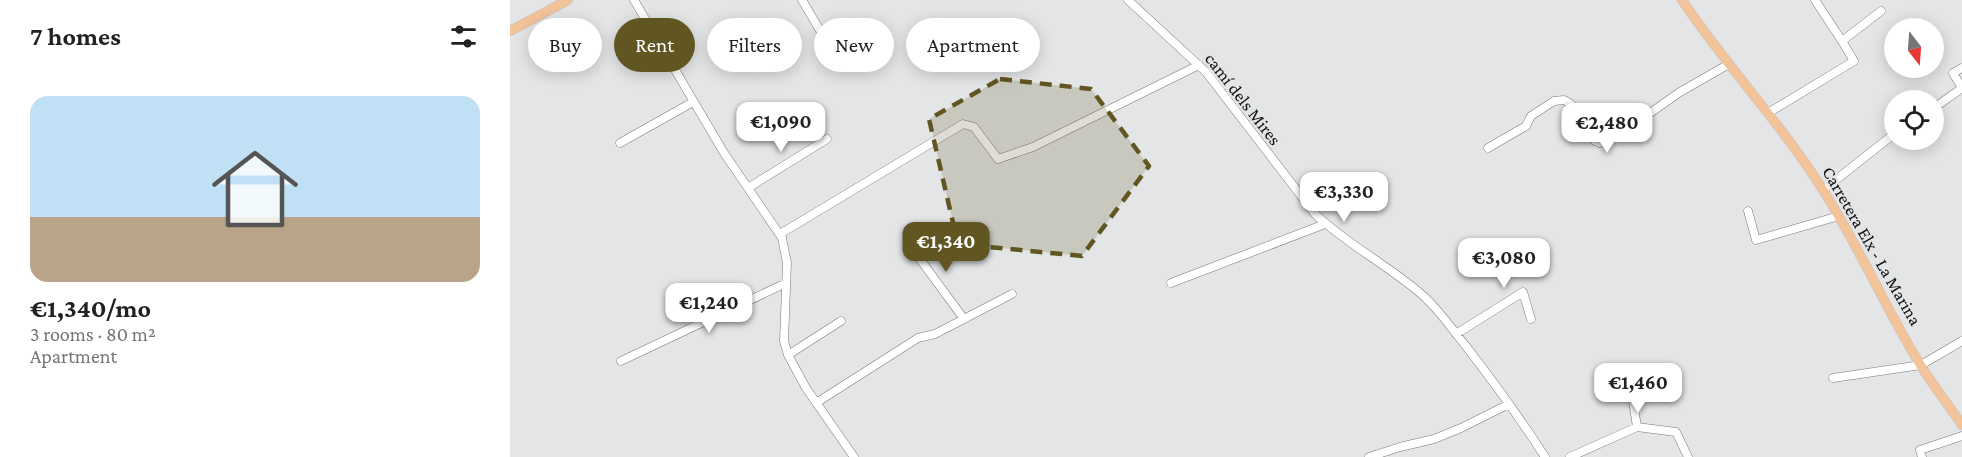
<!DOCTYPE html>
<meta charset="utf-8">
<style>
body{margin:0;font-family:"Crimson Pro",serif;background:#f2f2f2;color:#202124;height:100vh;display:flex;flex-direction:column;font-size:22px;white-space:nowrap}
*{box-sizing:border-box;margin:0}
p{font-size:20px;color:#757577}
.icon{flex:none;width:33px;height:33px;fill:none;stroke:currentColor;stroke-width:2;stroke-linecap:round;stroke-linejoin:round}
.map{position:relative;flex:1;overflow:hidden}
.drawer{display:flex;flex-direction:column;background:#fff;width:510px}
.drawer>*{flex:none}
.banner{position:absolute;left:18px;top:18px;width:570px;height:54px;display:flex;gap:12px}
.needle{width:39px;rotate:163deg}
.buttons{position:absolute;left:1374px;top:18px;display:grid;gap:12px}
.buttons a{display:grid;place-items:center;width:60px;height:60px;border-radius:50%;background:#fff;box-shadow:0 3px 15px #0003;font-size:30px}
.price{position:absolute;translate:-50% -51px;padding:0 14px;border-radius:12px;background:#fff;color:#222;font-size:20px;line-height:39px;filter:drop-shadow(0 2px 3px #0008)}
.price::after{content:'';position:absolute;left:50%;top:36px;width:18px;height:14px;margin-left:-9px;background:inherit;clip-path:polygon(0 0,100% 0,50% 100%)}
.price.current{background:#615622;color:#fff}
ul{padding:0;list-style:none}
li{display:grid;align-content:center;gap:12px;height:318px;padding:0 30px}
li+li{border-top:2px solid #e0e0e0}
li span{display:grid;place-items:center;height:186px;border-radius:18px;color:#555}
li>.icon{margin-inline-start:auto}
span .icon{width:108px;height:108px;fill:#fffc;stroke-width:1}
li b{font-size:26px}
h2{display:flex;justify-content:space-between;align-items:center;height:72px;padding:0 30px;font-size:26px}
.chip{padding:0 21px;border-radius:27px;background:#fff;box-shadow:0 3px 15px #0003;font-size:21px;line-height:54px}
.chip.current{background:#615622;color:#fff}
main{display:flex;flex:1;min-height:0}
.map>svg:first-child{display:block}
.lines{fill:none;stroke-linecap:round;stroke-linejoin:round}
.minor-casing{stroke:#78797b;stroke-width:9}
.major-casing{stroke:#c1c1c2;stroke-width:10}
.minor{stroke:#fff;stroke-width:8}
.major{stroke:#f3c399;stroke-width:9}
.marked{fill:#615622;fill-opacity:0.2;stroke:#615622;stroke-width:4.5;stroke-dasharray:12 8;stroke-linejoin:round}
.labels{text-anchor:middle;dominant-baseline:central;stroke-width:5;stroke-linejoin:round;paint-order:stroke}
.street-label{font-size:18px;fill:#121213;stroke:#e3e5e6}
</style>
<main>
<section class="drawer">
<h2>7 homes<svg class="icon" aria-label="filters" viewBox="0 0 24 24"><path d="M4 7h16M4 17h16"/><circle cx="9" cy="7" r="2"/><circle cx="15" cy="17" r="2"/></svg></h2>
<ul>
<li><span style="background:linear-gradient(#bfe0f5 65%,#b9a48a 0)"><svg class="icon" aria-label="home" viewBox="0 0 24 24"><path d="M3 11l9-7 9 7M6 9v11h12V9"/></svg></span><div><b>€1,340/mo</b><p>3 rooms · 80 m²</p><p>Apartment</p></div></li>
</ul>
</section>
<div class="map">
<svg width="1452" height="457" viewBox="0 0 1452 457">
<rect width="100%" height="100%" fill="#e3e5e6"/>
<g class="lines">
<g class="minor-casing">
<path id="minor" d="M124 0 214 153 272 238 277 263 274 341 278 355 296 388 344 457
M292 0 331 66
M618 0 696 72 805 214C837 244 877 265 910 293 928 308 941 328 955 345 983 381 1010 418 1035 457
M1305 0 1332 41
M1424 108 1452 88 1443 73 1452 68
M1258 113 1344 61 1332 41 1371 11
M110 143 183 102
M978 148 1016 126 1021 116 1044 101 1054 100 1061 104 1085 141 1090 143 1133 118 1170 92 1219 64
M238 188 317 139
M1313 190 1384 134
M1238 211 1246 240 1329 216
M270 234 453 124 464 127 488 159 523 147 689 65
M398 243 454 319
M661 283 815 224
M946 334 1013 292 1021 319
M278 355 331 321
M111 361 276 283
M1323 378 1411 365 1452 341
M1123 401 1127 427
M306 403 408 338 425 334 502 294
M859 457 890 447 924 439 951 428 999 404
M1060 457 1127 427 1166 432 1178 457
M1412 457 1410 450 1452 436"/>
</g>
<g class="major-casing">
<path id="major" d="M1172 0C1216 66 1271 123 1313 190 1348 245 1374 305 1408 361 1421 383 1437 403 1452 425
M0 31 58 0"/>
</g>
<use href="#minor" class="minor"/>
<use href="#major" class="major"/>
</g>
<path class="marked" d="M490 79 581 89 639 166 572 256 448 244 419 119Z"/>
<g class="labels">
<g class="street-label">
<text transform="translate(733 99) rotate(52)">camí dels Mires</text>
<text transform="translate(1362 246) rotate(60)">Carretera Elx - La Marina</text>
</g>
</g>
</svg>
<div class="buttons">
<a><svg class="needle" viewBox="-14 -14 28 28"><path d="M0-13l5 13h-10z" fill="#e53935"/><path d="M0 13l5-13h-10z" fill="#757577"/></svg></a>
<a><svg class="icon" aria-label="locate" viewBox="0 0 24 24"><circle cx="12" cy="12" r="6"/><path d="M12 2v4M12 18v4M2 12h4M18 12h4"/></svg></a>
</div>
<b class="price" style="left:271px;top:153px">€1,090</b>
<b class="price" style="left:1097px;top:154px">€2,480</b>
<b class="price" style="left:834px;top:223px">€3,330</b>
<b class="price current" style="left:436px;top:273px">€1,340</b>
<b class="price" style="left:994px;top:289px">€3,080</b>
<b class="price" style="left:199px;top:334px">€1,240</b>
<b class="price" style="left:1128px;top:414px">€1,460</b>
<div class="banner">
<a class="chip">Buy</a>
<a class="chip current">Rent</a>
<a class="chip">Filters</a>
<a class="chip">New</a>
<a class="chip">Apartment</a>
</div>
</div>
</main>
